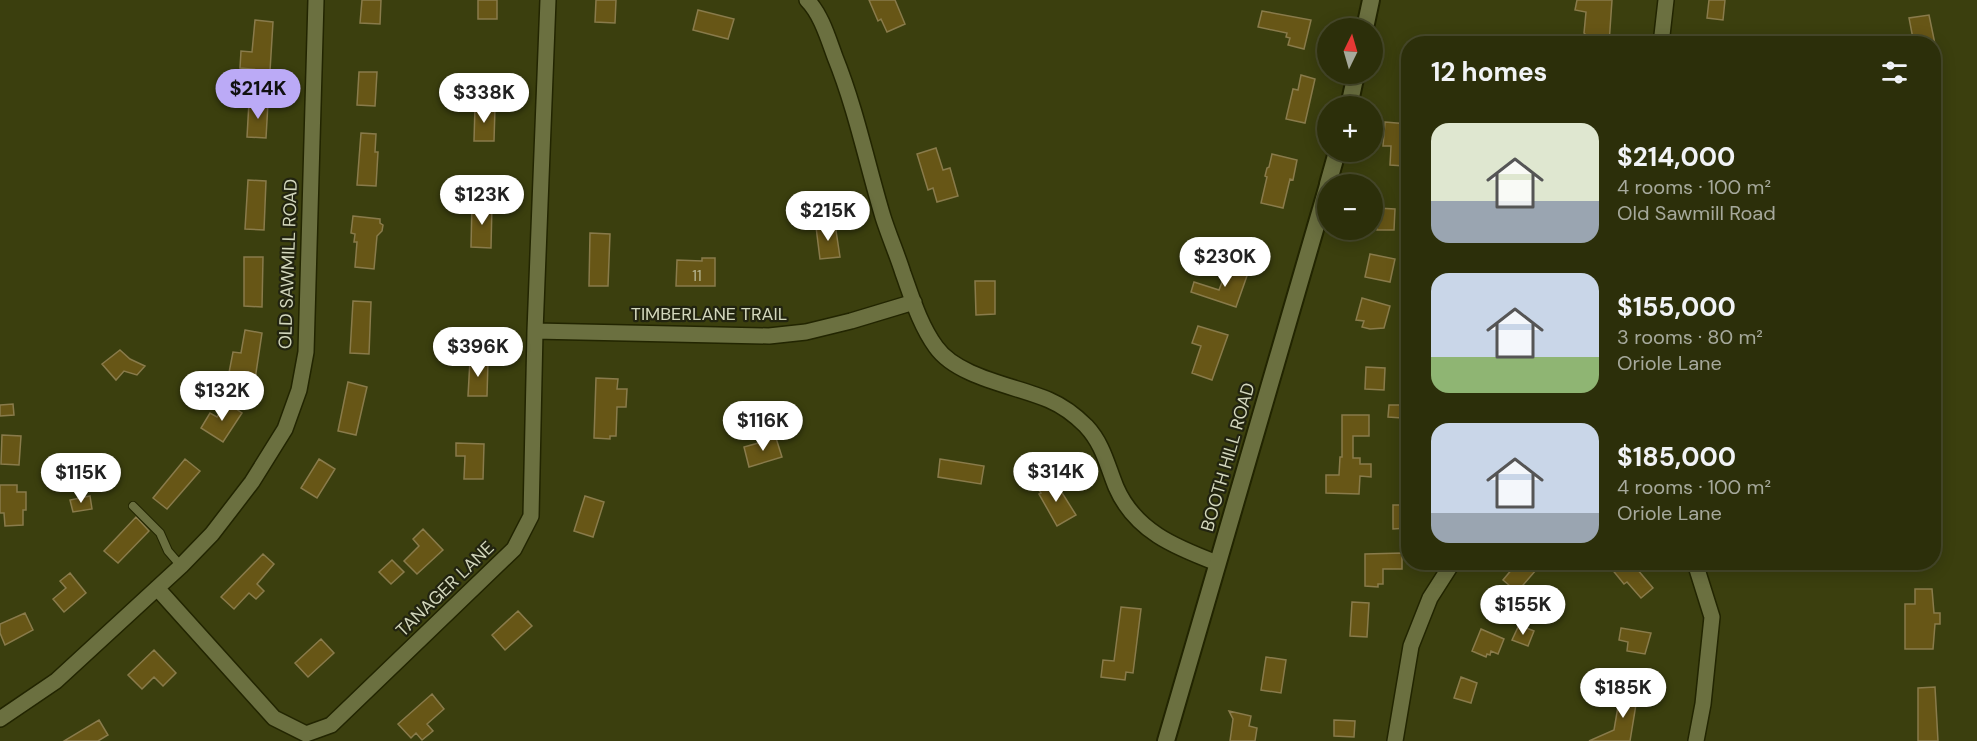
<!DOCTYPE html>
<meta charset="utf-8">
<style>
body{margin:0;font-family:"DM Sans",sans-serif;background:#343713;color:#f1f3f6;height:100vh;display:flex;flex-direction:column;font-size:22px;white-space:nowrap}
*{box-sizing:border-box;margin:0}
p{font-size:20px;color:#a6a99c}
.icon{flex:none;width:33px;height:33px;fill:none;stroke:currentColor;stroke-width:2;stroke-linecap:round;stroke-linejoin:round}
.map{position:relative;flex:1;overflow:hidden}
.sheet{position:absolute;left:1401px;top:36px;width:540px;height:534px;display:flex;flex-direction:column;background:#2c2f0a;border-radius:24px;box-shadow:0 3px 15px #0003,0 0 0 2px #484a2b}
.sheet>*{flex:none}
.needle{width:39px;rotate:5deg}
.controls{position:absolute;left:1317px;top:18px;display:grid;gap:12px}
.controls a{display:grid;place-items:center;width:66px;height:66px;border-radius:50%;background:#2c2f0a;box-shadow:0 3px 15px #0003,0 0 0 2px #484a2b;font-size:30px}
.price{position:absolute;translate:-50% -51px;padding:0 14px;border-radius:21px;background:#fff;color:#222;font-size:20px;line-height:39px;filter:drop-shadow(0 2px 3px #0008)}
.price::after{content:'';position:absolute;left:50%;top:36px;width:18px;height:14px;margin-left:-9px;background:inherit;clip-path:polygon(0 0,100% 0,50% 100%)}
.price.on{background:#bbaaf6;color:#111}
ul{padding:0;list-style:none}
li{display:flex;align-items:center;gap:18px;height:150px;padding:0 30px}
li span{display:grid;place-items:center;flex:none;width:168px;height:120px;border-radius:18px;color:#555}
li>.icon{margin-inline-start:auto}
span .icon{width:72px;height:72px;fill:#fffc;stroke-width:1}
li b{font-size:26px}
h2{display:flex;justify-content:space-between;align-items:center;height:72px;padding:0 30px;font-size:26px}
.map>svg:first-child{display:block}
.building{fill:#675616;stroke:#897b4b;stroke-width:1.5}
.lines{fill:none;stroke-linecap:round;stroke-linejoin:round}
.service-casing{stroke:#222501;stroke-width:10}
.minor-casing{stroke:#222501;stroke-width:18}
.tertiary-casing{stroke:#222501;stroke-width:20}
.service{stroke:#6b7040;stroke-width:8}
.minor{stroke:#6b7040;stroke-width:15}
.tertiary{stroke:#6b7040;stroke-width:16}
.labels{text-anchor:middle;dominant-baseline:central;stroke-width:4.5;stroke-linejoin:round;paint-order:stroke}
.number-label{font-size:15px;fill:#b8b793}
.street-label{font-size:18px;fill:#d3d7bd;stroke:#222410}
</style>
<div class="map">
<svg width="1977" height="741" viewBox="0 0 1977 741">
<rect width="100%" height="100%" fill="#3b3f0e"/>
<path class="building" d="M362 0H381L380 24 360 23Z
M478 0H497V19H478Z
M596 0H616L615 23 595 22Z
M869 0H895L905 24 887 32 881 19 878 21Z
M1577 0H1612L1609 44H1588V37L1584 33 1586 12 1575 10Z
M1709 0H1725L1723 20 1707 18Z
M698 10 734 19 728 39 693 30Z
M1262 11 1311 20 1304 49 1288 45 1290 38 1286 37 1287 33 1258 27Z
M1929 15 1935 44H1914L1909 18Z
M255 20 273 22 270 71 240 68 241 51 252 52Z
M359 72H377L375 106 357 105Z
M1301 75 1315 79 1305 123 1286 119 1293 89 1298 90Z
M249 102 268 103 266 138 247 137Z
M475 106 495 107 494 141H474Z
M1385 122 1408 124V144H1405L1404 166 1390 165 1391 146H1383Z
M361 133 376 134 375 152H378L376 186 357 185Z
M936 148 943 170 950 168 958 196 937 202 933 188 928 190 917 154Z
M1272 154 1297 160 1293 180 1290 179 1283 208 1261 203 1267 177 1265 176 1267 168 1269 167Z
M248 180 266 181 264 230 245 229Z
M472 203 492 204 491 248 471 247Z
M1377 208 1395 209 1394 230H1377Z
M353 216 380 219V223L383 225 382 231 377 236 374 269 355 267 357 242H354L355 234 351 233Z
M835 224 840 257 820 259 816 227Z
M590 233 610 234 608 286H589Z
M1370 254 1395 259 1390 282 1365 277Z
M244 257H263L262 307 244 306Z
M702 258H715V286H676L677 260 702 261Z
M1228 266 1248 273 1236 307 1191 292 1194 282 1219 290Z
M975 281H995V314L976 315Z
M1362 298 1390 306 1384 328 1370 329 1362 327 1364 321 1356 320Z
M353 301 371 302 369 354 350 353Z
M1198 326 1228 335 1212 380 1192 373 1201 346 1192 343Z
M245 330 262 333 254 386 239 383 241 380 228 378 233 352 241 353Z
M120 350 130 359 145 366 137 375 124 371 116 380 102 364Z
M470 360 488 361 487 396H468Z
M1366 367 1385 368 1384 390 1365 389Z
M596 378 618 379 617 389H627L626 407H617L616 436H610V439L594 438Z
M348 382 367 387 356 435 338 431Z
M227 403 242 413 223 442 201 428 210 413 217 417Z
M13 404 14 415 0 416V405Z
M1389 405H1402V418L1388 417Z
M1342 415H1369V436H1353V458H1360V464H1371V477L1360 476 1359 494 1326 493V475H1339L1340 457H1342Z
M2 435 21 436 19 465 1 464Z
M776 438 782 457 749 467 744 447Z
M456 443 484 444 483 479H464L465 456H456Z
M185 459 200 471 167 509 153 498Z
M319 459 335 469 317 498 301 488Z
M940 459 984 466 981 484 938 477Z
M1054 480 1076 515 1057 526 1039 494 1041 493 1038 489Z
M0 485H17V492H26V510H23V525L5 526 4 513H0Z
M90 496 92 509 73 512 70 500Z
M585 496 604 502 593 537 574 531Z
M1393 505H1408V528L1393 529Z
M136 517 149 531 118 563 104 551Z
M423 529 443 550 417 574 404 561 419 546 413 539Z
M1402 553V569H1383V584H1378V587L1365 586V554Z
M263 554 274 564 257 584 264 591 256 599 249 593 234 609 221 597Z
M392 560 404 572 391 584 379 572Z
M1518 562H1543L1517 592 1503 580Z
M1606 562H1645L1637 569 1653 588 1641 598 1627 582 1624 584Z
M70 573 86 593 64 612 53 599 66 588 60 581Z
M1915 589H1932L1934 613H1940V624H1935L1933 649H1905V604H1915Z
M1352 602 1369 603 1367 637 1350 636Z
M1121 607 1141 609 1133 673 1126 672 1125 680 1101 677 1103 660 1114 661Z
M518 611 532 626 505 650 492 635Z
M25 613 33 630 5 645 0 633V624Z
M1519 625 1534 631 1528 646 1512 640Z
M1621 628 1651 633 1645 654 1627 651 1628 642 1619 640Z
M1481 629 1504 639 1498 654 1491 651 1490 655 1487 654 1486 657 1472 651Z
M321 639 334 653 308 677 295 663Z
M154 650 176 673 163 686 154 677 142 689 128 675Z
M1266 657 1286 660 1281 693 1261 690Z
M1461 677 1477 683 1471 703 1454 698Z
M1935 687 1938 741H1918V688Z
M1621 689 1638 692 1630 741H1589L1614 730Z
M432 694 444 709 427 724 433 731 422 740 416 733 411 738 398 724Z
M1229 711 1251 716 1249 726 1257 728 1255 741H1230L1233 719Z
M99 720 108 735 98 741H64Z
M1334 720 1355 721 1354 737 1334 736Z"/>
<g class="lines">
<g class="service-casing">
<path id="service" d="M133 506 160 533 168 551 181 566"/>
</g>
<g class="minor-casing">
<path id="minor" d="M807 0C821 14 828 38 835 57 856 109 867 164 883 217 889 236 897 254 903 273 912 298 920 325 936 347 958 378 1017 386 1049 400 1063 406 1076 416 1086 426 1103 444 1107 465 1116 487 1135 531 1175 547 1217 563
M1661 44 1666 0
M535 331 769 336 806 332 851 321 914 302
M1694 562 1696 566 1712 617 1703 704 1696 741
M157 588 274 718 306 734 331 725 514 549 531 516 535 331 548 0
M0 719 56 681 181 566 212 534 252 482 285 429 299 390 306 352 316 0
M1395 741 1411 646 1430 598 1453 562"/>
</g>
<g class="tertiary-casing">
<path id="tertiary" d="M1365 28 1371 0
M1349 106 1356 74
M1328 184 1337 152
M1166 741 1328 185"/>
</g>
<use href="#service" class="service"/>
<use href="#minor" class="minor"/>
<use href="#tertiary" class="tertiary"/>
</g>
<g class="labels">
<g class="number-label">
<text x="697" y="276">11</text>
</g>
<g class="street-label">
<text transform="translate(288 264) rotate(-88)">OLD SAWMILL ROAD</text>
<text x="709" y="314">TIMBERLANE TRAIL</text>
<text transform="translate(1228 457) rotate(-74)">BOOTH HILL ROAD</text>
<text transform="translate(445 589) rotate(-44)">TANAGER LANE</text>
</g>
</g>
</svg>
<div class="controls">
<a><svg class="needle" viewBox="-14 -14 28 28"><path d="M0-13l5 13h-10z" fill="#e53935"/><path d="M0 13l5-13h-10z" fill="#a6a99c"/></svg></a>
<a>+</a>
<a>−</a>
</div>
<b class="price on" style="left:258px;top:120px">$214K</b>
<b class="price" style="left:484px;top:124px">$338K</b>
<b class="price" style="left:482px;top:226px">$123K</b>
<b class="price" style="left:828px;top:242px">$215K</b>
<b class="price" style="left:1225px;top:288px">$230K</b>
<b class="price" style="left:478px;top:378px">$396K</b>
<b class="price" style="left:222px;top:422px">$132K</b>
<b class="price" style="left:763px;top:452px">$116K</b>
<b class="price" style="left:1056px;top:503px">$314K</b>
<b class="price" style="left:81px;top:504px">$115K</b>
<b class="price" style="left:1523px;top:636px">$155K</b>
<b class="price" style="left:1623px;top:719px">$185K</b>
<section class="sheet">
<h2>12 homes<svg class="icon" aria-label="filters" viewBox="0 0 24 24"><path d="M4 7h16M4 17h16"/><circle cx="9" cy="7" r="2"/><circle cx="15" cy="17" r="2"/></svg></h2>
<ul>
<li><span style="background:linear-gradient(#dfe7d0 65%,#9aa5b1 0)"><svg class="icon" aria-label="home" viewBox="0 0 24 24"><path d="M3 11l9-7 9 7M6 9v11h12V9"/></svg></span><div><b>$214,000</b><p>4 rooms · 100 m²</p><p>Old Sawmill Road</p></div></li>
<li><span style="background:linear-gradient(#c9d6e8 70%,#8fb573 0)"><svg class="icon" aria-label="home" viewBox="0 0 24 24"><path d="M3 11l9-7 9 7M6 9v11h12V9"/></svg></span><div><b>$155,000</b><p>3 rooms · 80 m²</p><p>Oriole Lane</p></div></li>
<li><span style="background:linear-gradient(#c9d6e8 75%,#9aa5b1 0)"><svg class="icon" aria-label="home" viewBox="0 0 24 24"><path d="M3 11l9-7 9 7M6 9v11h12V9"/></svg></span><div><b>$185,000</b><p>4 rooms · 100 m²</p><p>Oriole Lane</p></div></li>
</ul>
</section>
</div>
